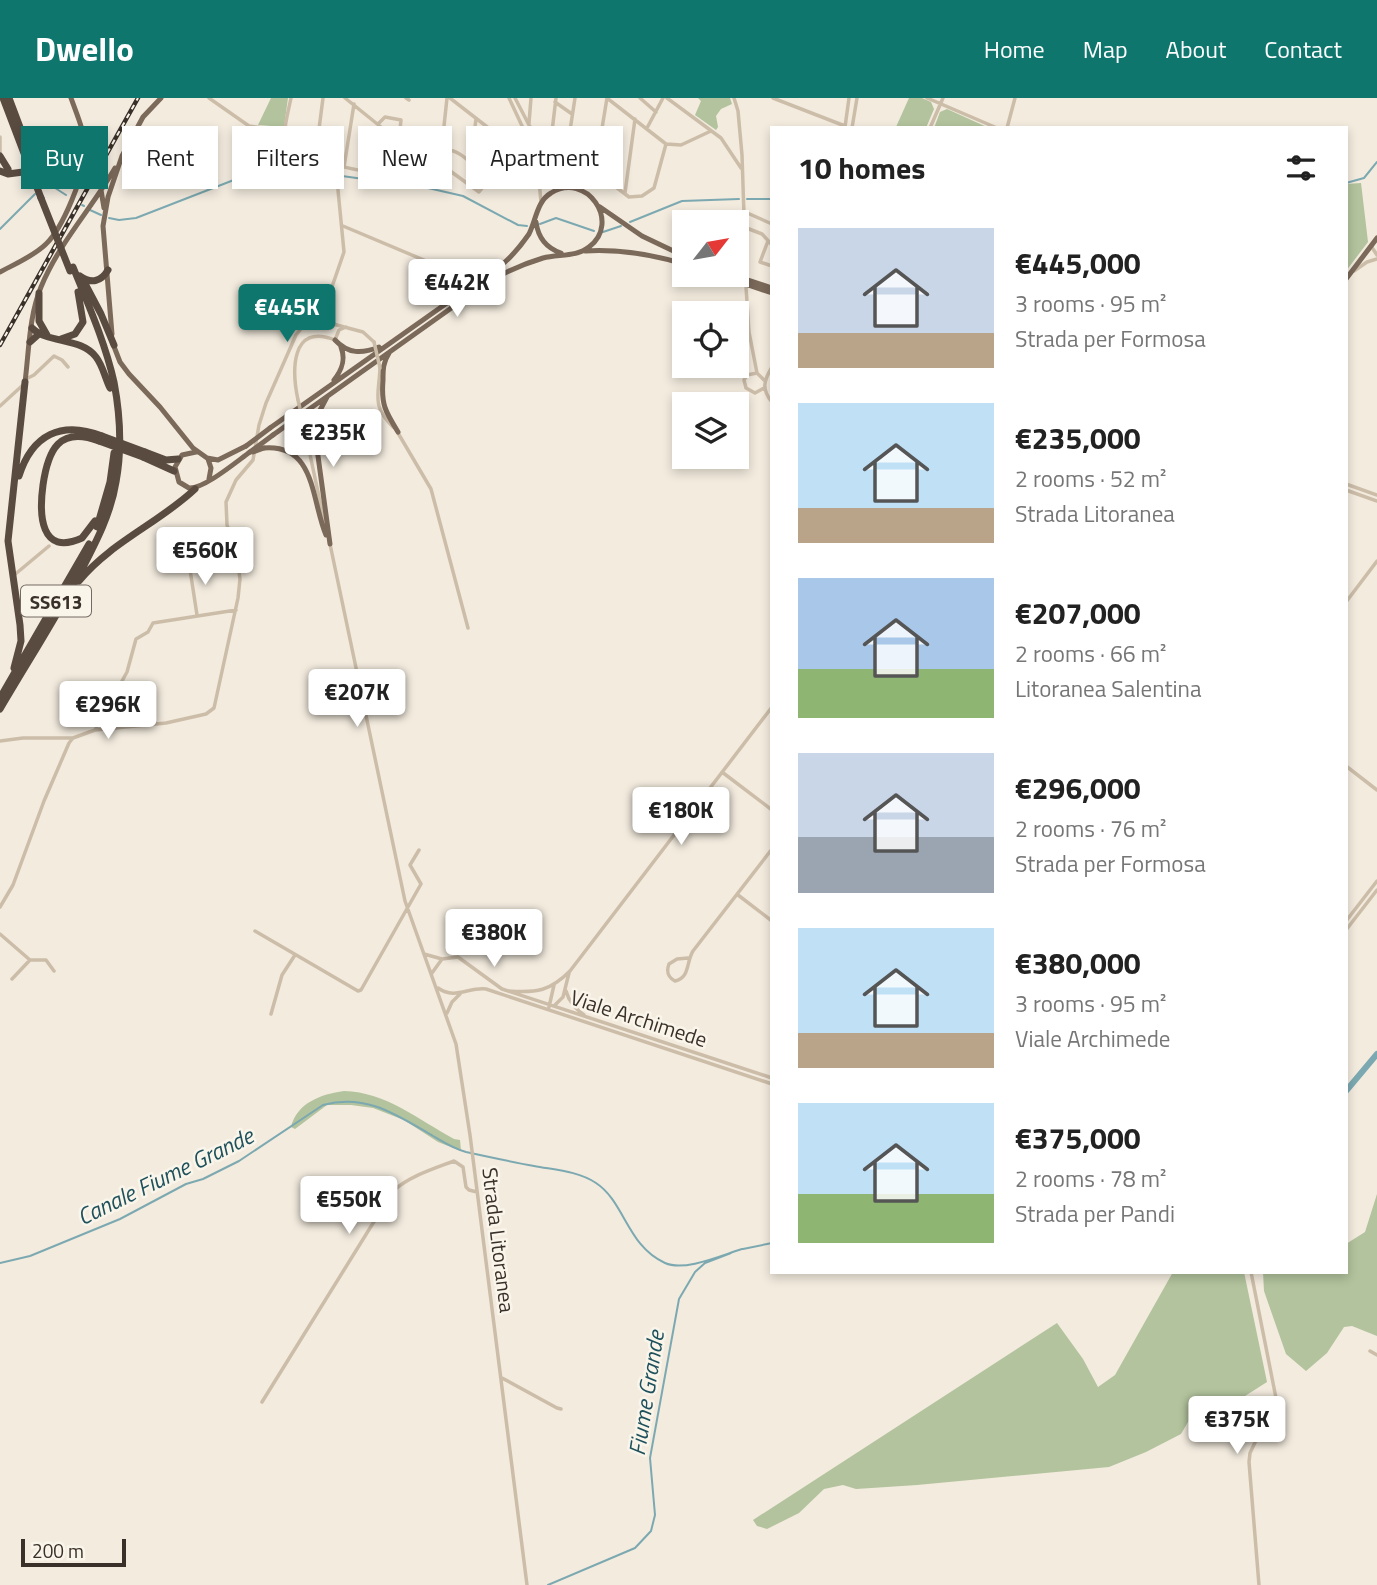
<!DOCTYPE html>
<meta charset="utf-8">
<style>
body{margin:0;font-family:"Titillium Web",sans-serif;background:#f2f2f2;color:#222;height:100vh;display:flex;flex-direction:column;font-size:26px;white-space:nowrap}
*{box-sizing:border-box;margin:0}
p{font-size:23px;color:#767676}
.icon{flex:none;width:38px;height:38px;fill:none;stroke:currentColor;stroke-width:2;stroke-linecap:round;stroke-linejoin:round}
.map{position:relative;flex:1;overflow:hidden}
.panel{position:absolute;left:770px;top:28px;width:578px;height:1148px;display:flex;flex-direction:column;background:#fff;border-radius:0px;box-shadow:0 4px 10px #0003}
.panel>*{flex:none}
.top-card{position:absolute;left:21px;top:28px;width:644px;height:63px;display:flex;gap:14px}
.needle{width:46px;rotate:59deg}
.controls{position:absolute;left:672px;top:112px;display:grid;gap:14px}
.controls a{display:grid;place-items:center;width:77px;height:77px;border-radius:0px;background:#fff;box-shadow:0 4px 10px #0003;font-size:35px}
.scale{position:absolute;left:21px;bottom:18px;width:105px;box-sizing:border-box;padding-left:7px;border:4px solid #393029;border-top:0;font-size:19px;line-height:24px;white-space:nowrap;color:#393029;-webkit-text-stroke:5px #faf5eb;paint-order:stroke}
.price{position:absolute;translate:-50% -60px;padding:0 16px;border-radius:7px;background:#fff;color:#222;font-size:23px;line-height:46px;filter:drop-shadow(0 2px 4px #0008)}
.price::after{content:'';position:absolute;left:50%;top:42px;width:21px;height:16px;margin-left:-10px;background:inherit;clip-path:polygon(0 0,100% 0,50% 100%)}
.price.active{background:#0f766e;color:#fff}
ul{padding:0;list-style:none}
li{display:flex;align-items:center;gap:21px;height:175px;padding:0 28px}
li span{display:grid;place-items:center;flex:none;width:196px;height:140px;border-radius:0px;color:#555}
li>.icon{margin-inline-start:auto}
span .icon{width:84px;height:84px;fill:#fffc;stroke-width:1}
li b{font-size:30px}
h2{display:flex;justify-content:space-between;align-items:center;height:84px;padding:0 28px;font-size:30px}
.tag{padding:0 24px;border-radius:0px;background:#fff;box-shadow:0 4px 10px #0003;font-size:24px;line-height:63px}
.tag.active{background:#0f766e;color:#fff}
header{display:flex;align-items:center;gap:42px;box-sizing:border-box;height:98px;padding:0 35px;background:#0f766e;color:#fff}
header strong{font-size:33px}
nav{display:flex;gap:38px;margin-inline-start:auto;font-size:24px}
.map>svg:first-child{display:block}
.green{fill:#b2c39d}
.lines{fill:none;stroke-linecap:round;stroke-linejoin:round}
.stream{stroke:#7ca9b1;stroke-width:2}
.river{stroke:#7ca9b1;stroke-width:6}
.minor{stroke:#ccbda9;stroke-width:3.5}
.major{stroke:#7b695a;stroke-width:5}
.highway{stroke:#5a4b40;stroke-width:7}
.rail-casing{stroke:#393029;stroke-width:4.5}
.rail{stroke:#faf5eb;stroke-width:2;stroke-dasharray:5;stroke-linecap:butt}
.minor-bridge{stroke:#ccbda9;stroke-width:3.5}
.major-bridge{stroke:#7b695a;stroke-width:5}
.highway-bridge{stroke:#5a4b40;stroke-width:7}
.labels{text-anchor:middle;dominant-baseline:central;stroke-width:5;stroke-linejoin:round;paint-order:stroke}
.shield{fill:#faf5eb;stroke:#736b63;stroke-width:2}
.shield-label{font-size:19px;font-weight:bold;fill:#393029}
.street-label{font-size:21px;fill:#393029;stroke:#faf5eb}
.water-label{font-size:23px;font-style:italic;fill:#1e515b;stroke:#faf5eb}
</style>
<header>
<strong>Dwello</strong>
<nav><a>Home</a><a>Map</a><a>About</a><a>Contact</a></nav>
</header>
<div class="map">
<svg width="1377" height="1487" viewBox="0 0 1377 1487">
<rect width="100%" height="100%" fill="#f3ebde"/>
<path class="green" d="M271 0H288L284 29 258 27Z
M698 0H730L732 6 721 11 716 18 718 29 716 32 695 17 701 3Z
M909 0H922L931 4 934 11 926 30 896 29Z
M947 11 989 30H934L940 14Z
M1361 85 1368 144 1346 173V86Z
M344 993C386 994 419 1022 454 1041L460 1042 461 1053 438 1044 404 1022 373 1010 351 1007H327L295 1031 291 1029C297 1005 321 996 344 993Z
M1377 1096V1238L1352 1228 1344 1229 1327 1255 1306 1273 1286 1256 1264 1193 1263 1174H1346V1146L1365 1134Z
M1173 1174H1244L1267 1284 1245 1298 1233 1313 1195 1312 1181 1336 1146 1354 1109 1369 917 1387 856 1391 843 1387 824 1391 799 1415 767 1431 757 1428 753 1422 1057 1225 1083 1261 1098 1289 1115 1277Z"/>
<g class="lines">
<path class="stream" d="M342 78 428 90 463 98 518 127 527 128
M1346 85 1364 80 1377 64
M47 89 52 88 66 97
M747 101H772
M82 107 84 108
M90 112 101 117
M109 120 119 122 136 120 280 64H290L336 76
M630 124 682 103 739 101
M540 126 556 120 594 133
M0 131 35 96
M603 134 621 128
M743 1151 772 1145
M0 1165 30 1158 120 1121 186 1086 203 1081 239 1063 323 1007C366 995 397 1017 433 1038 443 1044 454 1051 466 1054 489 1059 512 1064 534 1068 555 1072 578 1073 596 1085 625 1104 627 1148 665 1165 685 1174 722 1157 742 1151
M548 1487 635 1450 651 1433 655 1417 650 1360 679 1201 695 1174 705 1165 731 1155"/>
<path class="river" d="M1346 993 1377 956"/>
<path class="minor" d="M209 0 249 28 285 33
M291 0C288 16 279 41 290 55 318 62 375 81 402 73 415 69 433 52 446 52 466 51 479 81 497 79 504 69 505 53 504 42L450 0
M345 0 381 29 375 74
M406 0 409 2
M509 0 530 45 538 71 541 104
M515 0 529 27 578 90
M556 0 551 42 567 52 629 99 642 98 654 90 666 46
M607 0 666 46 681 47 711 33
M640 0 656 14
M667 0 721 40 741 70
M734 0 738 13 742 57 746 177
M773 0 845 28
M927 0 997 30
M555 4 572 16
M379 25 385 19 401 22 396 68
M529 25 531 0
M845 29 849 0
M647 30 663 0
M852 30 857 0
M930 30 943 0
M1007 30 1015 0
M447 35 444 28 447 0
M0 39V58
M567 52 575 0
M471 59 476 21
M315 62 323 0
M442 67 479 94 491 79
M344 69 354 6
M595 73 607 0
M625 95 635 21
M745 114 772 126
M343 128 476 184
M744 129 762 136 772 147
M768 143 760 164 772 168
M1371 148 1377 157
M1354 173 1367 164 1377 161
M746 189 749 234 757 275 764 282
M319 218 324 212 344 154 338 92 340 68
M333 226 363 234 374 244
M772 269C764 282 761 291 772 304
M380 270C379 297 371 307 393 329
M757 275 747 277 744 282 746 290 755 295 764 290
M26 281 34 277 54 258 62 262 68 269
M298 302C292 274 290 224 335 242L339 232 346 229
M0 308 24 286
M303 324 324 422
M398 335 431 391 468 530
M1346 386 1377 397
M1346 392 1377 403
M330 446 405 803 456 946 470 1037 527 1487
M189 465 197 517
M13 478 49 448
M1346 504 1377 463
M95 632 127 574 136 541 148 534 153 525 236 512
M0 643 23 640H73
M1346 668 1377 692
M722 674 772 712
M738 797 772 823
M0 809 13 787 44 703 69 645 73 640 95 632 166 625 206 616 214 610 238 500 240 481 236 452 227 427 226 404 236 382 253 362 259 327 266 305 296 237 308 222 318 218 326 219
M1346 823 1377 783
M1346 832 1377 792
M255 833 358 893 361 892 421 786 410 767 419 752
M0 836 30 862H46L54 873
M424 856 442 861
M688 860 677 861 669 866C666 874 668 879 675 883 690 880 686 864 693 853L772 751
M432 875 442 861 458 859 502 891 772 980
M12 881 30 862
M438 890C455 902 468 889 486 891L772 986
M509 893C537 895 550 893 570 873L772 609
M566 893C569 904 575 910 584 917
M554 908 563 899 569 875
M549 909 554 887
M447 915 452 904 460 896
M271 916 282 877 295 857
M1251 1174 1276 1300 1250 1355 1249 1364 1259 1487
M1370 1253 1377 1257
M502 1280 557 1310 561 1311
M262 1304 393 1093C410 1078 433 1071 454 1063L463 1069 466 1089 469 1092 477 1094"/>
<path class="major" d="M122 58 143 19 161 0
M76 79 81 44
M101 92 104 110
M600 109 642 138 684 158
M536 124C538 139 546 150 561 155
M585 153C620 151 651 156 684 166
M0 174C15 166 34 158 46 146 63 130 85 76 85 52 85 34 77 17 71 0
M719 177 772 195
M733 177 772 190
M1346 181 1377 140
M112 236 103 128 108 99 122 58
M335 242C348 256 362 256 379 249
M113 246 120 264 129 276 160 309 193 350 207 360 218 362 246 348
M389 255C383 264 383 272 383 282 381 306 385 313 398 334
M334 282C342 272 346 262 341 249
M25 284C29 253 29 218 41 189 59 145 92 110 115 70
M327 299 317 318 315 336 330 446
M270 330 505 164C514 156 522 146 529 136 536 122 537 103 551 95 586 73 622 124 589 149 577 159 558 156 543 160 523 166 503 175 485 186L273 337
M264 350C316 346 311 402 326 437
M196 354 182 357 175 369 179 384 189 390C204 391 236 364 250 354
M208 361 211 370 209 381"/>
<path class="highway" d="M3 0 41 100
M9 0 41 85
M0 58 8 71
M0 73 8 76 23 74 33 84
M80 178C91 186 101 184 108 172
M82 180 101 216 114 247
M39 195V223L47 237
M32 230C48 246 81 239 96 259 103 268 105 280 110 290
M61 241 75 236 83 224 78 194
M30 244 39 236
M145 354 166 362 178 361
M143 359 174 373
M19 378C32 337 61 322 102 338
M95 423 82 440C40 459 39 416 43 387 48 352 59 328 99 343
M97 429 110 384 114 355
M79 483C111 444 159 425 195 391
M14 570 21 543 20 527 8 443 25 284
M0 600 89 446
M0 611C27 565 56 520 81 473 95 446 111 416 116 384 122 352 120 316 114 284 105 244 88 206 73 169"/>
<g class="rail-casing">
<path id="rail" d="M0 247 138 0"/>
</g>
<use href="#rail" class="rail"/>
<path class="minor-bridge" d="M374 244 380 270
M298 302 303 324"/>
<path class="major-bridge" d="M246 348 270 330
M250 354 273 337
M253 354 264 350"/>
<path class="highway-bridge" d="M41 100 70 173
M102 338 145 354
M99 343 143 359"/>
</g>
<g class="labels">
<rect class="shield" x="21" y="487.5" width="70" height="31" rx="5"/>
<g class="shield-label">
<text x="56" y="503">SS613</text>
</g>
<g class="street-label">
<text transform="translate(639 920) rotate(18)">Viale Archimede</text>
<text transform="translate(499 1142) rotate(83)">Strada Litoranea</text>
</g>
<g class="water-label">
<text transform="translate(165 1078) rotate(-26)">Canale Fiume Grande</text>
<text transform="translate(646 1295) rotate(-81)">Fiume Grande</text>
</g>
</g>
</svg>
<div class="controls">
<a><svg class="needle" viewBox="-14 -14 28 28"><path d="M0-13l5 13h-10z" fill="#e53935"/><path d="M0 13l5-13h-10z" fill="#767676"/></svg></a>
<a><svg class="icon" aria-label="locate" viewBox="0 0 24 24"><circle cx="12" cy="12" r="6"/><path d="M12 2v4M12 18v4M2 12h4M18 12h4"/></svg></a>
<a><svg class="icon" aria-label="layers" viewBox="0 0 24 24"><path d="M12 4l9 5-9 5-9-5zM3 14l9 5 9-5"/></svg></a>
</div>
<div class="scale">200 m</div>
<b class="price" style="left:457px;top:221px">€442K</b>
<b class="price active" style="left:287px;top:246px">€445K</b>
<b class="price" style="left:333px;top:371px">€235K</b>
<b class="price" style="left:205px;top:489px">€560K</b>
<b class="price" style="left:357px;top:631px">€207K</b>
<b class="price" style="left:108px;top:643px">€296K</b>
<b class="price" style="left:681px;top:749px">€180K</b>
<b class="price" style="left:494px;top:871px">€380K</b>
<b class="price" style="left:349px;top:1138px">€550K</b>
<b class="price" style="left:1237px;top:1358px">€375K</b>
<div class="top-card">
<a class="tag active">Buy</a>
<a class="tag">Rent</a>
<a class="tag">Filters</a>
<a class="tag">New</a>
<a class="tag">Apartment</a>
</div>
<section class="panel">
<h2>10 homes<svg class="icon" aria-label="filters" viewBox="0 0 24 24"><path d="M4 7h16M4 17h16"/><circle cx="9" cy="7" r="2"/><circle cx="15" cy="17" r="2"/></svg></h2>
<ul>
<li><span style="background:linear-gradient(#c9d6e8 75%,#b9a48a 0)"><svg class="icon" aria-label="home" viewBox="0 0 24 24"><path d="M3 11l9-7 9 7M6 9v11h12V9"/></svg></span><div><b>€445,000</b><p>3 rooms · 95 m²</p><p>Strada per Formosa</p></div></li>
<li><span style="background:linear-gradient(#bfe0f5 75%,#b9a48a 0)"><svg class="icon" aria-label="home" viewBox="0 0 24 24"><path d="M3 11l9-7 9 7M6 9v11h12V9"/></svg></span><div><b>€235,000</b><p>2 rooms · 52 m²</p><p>Strada Litoranea</p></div></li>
<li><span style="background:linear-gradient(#a9c7e8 65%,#8fb573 0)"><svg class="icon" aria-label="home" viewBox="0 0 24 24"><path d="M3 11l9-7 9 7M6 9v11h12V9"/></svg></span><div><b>€207,000</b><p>2 rooms · 66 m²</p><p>Litoranea Salentina</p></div></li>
<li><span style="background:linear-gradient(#c9d6e8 60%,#9aa5b1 0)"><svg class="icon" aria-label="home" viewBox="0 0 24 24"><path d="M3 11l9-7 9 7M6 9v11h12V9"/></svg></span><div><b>€296,000</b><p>2 rooms · 76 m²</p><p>Strada per Formosa</p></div></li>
<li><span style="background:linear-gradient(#bfe0f5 75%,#b9a48a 0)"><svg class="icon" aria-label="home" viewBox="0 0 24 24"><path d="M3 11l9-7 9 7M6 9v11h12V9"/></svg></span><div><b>€380,000</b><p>3 rooms · 95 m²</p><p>Viale Archimede</p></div></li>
<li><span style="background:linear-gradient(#bfe0f5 65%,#8fb573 0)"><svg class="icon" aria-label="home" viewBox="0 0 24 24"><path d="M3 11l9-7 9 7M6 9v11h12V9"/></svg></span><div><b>€375,000</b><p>2 rooms · 78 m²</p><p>Strada per Pandi</p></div></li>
</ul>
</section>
</div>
